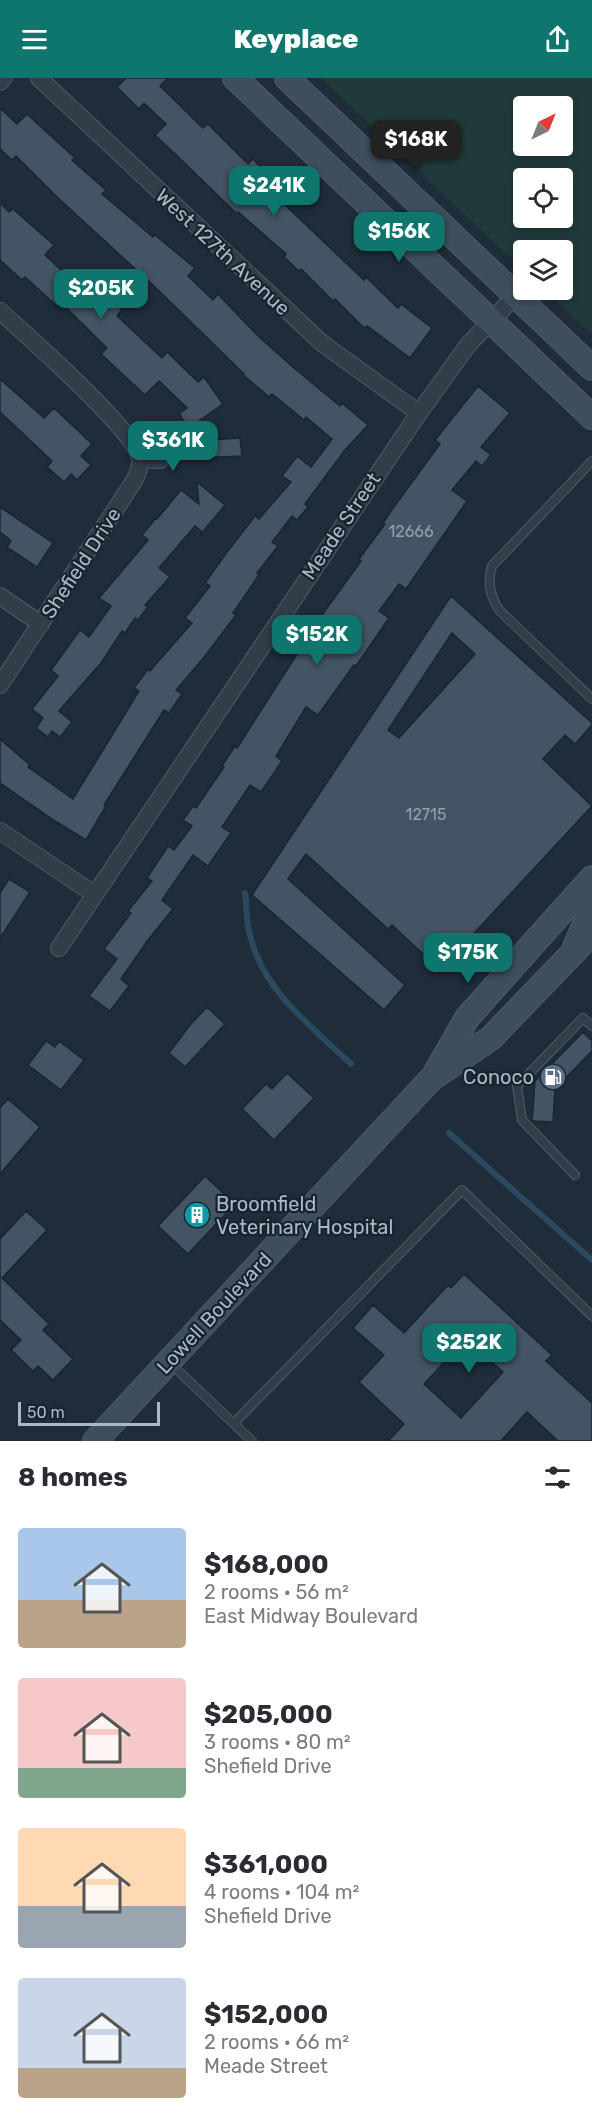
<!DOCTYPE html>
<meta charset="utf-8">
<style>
body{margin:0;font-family:Rubik,sans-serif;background:#f7f7f7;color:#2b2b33;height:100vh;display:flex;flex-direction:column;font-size:22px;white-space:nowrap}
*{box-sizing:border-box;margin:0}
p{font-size:20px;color:#7c7c81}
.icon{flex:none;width:33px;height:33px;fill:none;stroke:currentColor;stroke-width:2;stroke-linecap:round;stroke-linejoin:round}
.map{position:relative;height:1363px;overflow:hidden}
.drawer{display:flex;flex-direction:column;background:#fff;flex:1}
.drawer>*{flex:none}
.needle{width:39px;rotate:43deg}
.fabs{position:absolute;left:513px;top:18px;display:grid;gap:12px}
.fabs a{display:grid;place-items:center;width:60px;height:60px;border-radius:6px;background:#fff;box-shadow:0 3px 9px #0003;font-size:30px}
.scale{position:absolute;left:18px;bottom:15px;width:142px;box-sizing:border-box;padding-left:6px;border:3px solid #abb9c7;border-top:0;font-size:16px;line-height:21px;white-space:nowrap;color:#abb9c7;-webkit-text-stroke:4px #17232e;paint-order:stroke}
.price{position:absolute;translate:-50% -51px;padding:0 14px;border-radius:12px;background:#0f766e;color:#fff;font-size:20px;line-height:39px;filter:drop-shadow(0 2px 3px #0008)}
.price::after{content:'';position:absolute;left:50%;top:36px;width:18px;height:14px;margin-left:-9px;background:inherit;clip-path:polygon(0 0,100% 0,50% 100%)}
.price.current{background:#222;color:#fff}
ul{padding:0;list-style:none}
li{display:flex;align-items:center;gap:18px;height:150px;padding:0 18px}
li span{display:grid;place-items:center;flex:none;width:168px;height:120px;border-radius:6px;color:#555}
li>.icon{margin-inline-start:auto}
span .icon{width:72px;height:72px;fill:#fffc;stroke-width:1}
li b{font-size:26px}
h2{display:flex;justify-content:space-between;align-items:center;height:72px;padding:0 18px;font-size:26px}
header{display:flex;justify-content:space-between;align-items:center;height:78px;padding:0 18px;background:#0f766e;color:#fff;font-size:27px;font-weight:800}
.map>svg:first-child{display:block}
.green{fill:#203a3a;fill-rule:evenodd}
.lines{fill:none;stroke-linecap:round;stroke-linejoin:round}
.stream{stroke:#2d4960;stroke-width:6}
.building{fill:#435464;stroke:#192530;stroke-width:1.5;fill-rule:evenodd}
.lane-casing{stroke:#4f5c68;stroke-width:10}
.street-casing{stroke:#4f5c68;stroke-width:18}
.secondary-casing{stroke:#4f5c68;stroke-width:26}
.lane{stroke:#313e49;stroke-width:8}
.street{stroke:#313e49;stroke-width:16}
.secondary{stroke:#3f4e5d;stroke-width:24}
.labels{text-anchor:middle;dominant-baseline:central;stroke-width:4.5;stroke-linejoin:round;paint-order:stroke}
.number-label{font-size:16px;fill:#91a0ae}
.street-label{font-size:20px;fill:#abb9c7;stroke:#17232e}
.poi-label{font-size:20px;fill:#abb9c7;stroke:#17232e;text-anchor:end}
</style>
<header><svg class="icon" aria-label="menu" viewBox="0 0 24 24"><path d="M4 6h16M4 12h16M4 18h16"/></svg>Keyplace<svg class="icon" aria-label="share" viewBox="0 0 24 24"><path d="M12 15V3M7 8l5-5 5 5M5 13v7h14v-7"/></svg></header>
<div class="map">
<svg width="592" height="1363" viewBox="0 0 592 1363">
<rect width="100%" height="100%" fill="#1e2d39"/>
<path class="green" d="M321 0H592V256L544 212H562V172H524L523 192ZM524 28H562V68H524ZM524 100H562V140H524Z"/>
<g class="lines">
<path class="stream" d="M245 815C247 829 246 844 250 857 262 912 312 949 351 986
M449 1055 592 1182"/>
</g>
<path class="building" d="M126 0H168L160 8 203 50 208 46 248 86 253 81 271 100 264 107 364 202 366 199 398 230 401 226 432 250 410 280 367 248 364 250 335 221 333 223 301 191 299 193 284 179 286 176 238 134 236 135 171 72 155 57 166 46 144 25 139 31 117 9Z
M0 30 17 46 27 36 75 80 72 82 106 112 102 116 153 159 155 157 195 190 188 198 213 222 218 216 257 257 294 290 340 328 342 325 368 347 345 372 305 426 308 429 297 442 292 438 272 464 278 468 257 495 259 497 233 535 236 537 205 578 176 612 182 616 169 635 164 632 104 727 106 728 86 762 55 743 0 705V661L30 687 28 689 73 721 139 613 134 610 148 591 150 593 192 545 185 540 210 508 205 505 227 474 255 438 259 441 291 404 282 398 297 378 311 389 332 361 306 339 304 342 272 316 269 319 243 297 244 296 155 209 58 120 16 78 12 82 0 71Z
M0 125 9 134 13 131 54 167 45 177 97 226 106 217 122 232 117 238 162 280 167 274 198 304 204 299 223 326 189 350 179 336 187 330 159 303 145 317 101 276 107 270 61 225 58 229 25 199 22 202 0 182Z
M0 301 44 340 54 330 92 366 81 378 91 387 77 402 71 396 64 404 47 389 52 383 0 334Z
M478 308 510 335 481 369 491 377 482 388 476 383 452 412 467 423 406 511 399 506 379 533 389 540 356 588 354 587 318 637 306 629 276 678 282 683 261 714 250 707 222 749 231 755 208 788 193 777 162 822 173 831 148 862 121 901 129 908 110 933 89 918 117 881 104 871 131 835 128 833 152 803 147 800 168 768 174 772 192 748 183 742 193 728 196 730 224 689 222 688 235 668 237 670 322 537 361 483 359 481 385 446 383 445 396 426 440 366 435 362Z
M240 360 242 378 196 380 194 363Z
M197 404 225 427 201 456V453L195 448 159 490 170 499 145 527 148 529 138 542 135 540 125 555 122 553 101 585 59 633 72 644 60 659 52 653 48 659 36 650 43 640 32 631 58 598 51 592 80 552 89 559 111 528 99 520 148 462 142 457 156 440 157 441 181 412 199 426Z
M0 429 53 465 37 489 7 469 11 463 0 454Z
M451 518 592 645V647L575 666 565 657 543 681 592 728 440 892 392 847 388 851 306 776 288 801 405 907 384 932 252 817ZM452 555 475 576 399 660 388 652Z
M9 801 30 814 0 860V815Z
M207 929 225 946 185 989 169 975 190 947Z
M583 954 592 963V973L555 1011 553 1044 532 1043 535 1003Z
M46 963 55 969 59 963 84 982 61 1012 28 987Z
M287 995 314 1020 274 1062 242 1031 266 1006 272 1011Z
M8 1021 40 1049 0 1096V1030Z
M205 1098 235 1126 188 1176 158 1148Z
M26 1133 47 1152 2 1200 49 1246 43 1252 73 1281 53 1302 38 1288 33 1293 11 1272 21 1262 0 1242V1161Z
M464 1196 552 1277 546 1283 592 1325V1363H558L527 1334 501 1363H388L404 1346 359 1304 384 1277 353 1250 373 1227 404 1255 448 1207 451 1210ZM466 1261 503 1294 461 1340 424 1306Z"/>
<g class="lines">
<g class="lane-casing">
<path id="lane" d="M592 383 492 488C487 505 490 517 499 532L592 621
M575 1097 522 1042 517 1008 583 940 592 948
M171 1286 252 1363
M234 1345 462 1112 592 1238"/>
</g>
<g class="street-casing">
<path id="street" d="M39 0 323 266 419 335
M0 4 4 0
M0 233C26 257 136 353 140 381 141 388 137 397 134 403L0 607
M140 381 160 382
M0 518 41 546
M0 753 94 816
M59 870 419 335 468 267 516 217"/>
</g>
<g class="secondary-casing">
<path id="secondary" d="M235 0 592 339
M287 0 592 290
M575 869 592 830
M436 994 467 940 592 800
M95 1363 431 1001 491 960 592 855"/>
</g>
<use href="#lane" class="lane"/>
<use href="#street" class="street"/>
<use href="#secondary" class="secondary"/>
</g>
<defs>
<g id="fuel-disc" transform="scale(1.35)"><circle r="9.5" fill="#5c6f8a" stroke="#17232e"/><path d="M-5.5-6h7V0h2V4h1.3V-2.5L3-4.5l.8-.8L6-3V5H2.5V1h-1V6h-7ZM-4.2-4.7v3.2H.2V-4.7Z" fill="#fff"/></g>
<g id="building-disc" transform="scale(1.35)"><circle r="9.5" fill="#0f9aa8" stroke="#17232e"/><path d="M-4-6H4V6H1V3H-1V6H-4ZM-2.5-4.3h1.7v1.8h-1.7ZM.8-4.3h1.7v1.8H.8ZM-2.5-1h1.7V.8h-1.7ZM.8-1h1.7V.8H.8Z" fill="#fff"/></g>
</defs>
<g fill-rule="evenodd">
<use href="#fuel-disc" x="553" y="999"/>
<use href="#building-disc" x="197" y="1137"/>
</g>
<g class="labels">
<g class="number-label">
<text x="411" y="453">12666</text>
<text x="426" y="736">12715</text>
</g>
<g class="street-label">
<text transform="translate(223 174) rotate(43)">West 127th Avenue</text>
<text transform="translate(341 448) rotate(-56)">Meade Street</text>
<text transform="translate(81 485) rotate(-57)">Shefield Drive</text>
<text transform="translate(214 1235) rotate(-47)">Lowell Boulevard</text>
</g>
<g class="poi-label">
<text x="534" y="999">Conoco</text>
<text x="216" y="1126" text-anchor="start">Broomfield<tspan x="216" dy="23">Veterinary Hospital</tspan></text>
</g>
</g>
</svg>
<div class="fabs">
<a><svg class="needle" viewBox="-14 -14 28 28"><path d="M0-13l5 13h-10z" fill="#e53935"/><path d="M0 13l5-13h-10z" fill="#7c7c81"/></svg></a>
<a><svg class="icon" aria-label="locate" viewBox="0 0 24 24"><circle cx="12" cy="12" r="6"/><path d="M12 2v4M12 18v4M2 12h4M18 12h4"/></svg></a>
<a><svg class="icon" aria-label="layers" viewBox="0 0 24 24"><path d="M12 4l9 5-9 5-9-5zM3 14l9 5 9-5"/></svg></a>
</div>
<div class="scale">50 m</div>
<b class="price current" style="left:416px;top:93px">$168K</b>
<b class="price" style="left:274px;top:139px">$241K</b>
<b class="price" style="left:399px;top:185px">$156K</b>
<b class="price" style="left:101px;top:242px">$205K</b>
<b class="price" style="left:173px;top:394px">$361K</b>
<b class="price" style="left:317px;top:588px">$152K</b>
<b class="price" style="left:468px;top:906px">$175K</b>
<b class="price" style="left:469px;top:1296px">$252K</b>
</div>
<section class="drawer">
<h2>8 homes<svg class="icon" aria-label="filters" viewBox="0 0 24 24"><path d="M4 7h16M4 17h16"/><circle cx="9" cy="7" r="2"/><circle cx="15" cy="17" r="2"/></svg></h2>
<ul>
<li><span style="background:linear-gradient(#a9c7e8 60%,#b9a48a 0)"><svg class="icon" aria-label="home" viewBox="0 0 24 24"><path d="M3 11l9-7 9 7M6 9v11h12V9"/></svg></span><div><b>$168,000</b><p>2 rooms · 56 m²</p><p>East Midway Boulevard</p></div></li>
<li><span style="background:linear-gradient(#f6c9c9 75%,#7fa58c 0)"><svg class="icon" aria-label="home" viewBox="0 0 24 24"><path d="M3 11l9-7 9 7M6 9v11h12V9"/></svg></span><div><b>$205,000</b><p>3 rooms · 80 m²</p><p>Shefield Drive</p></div></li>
<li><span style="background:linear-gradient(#ffd9b3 65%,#9aa5b1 0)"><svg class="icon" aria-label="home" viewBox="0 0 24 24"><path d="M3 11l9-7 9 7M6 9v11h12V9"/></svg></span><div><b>$361,000</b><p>4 rooms · 104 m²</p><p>Shefield Drive</p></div></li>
<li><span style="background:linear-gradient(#c9d6e8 75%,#b9a48a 0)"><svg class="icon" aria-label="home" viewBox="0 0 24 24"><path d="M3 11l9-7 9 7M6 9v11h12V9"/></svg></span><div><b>$152,000</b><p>2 rooms · 66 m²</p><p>Meade Street</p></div></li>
</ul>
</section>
